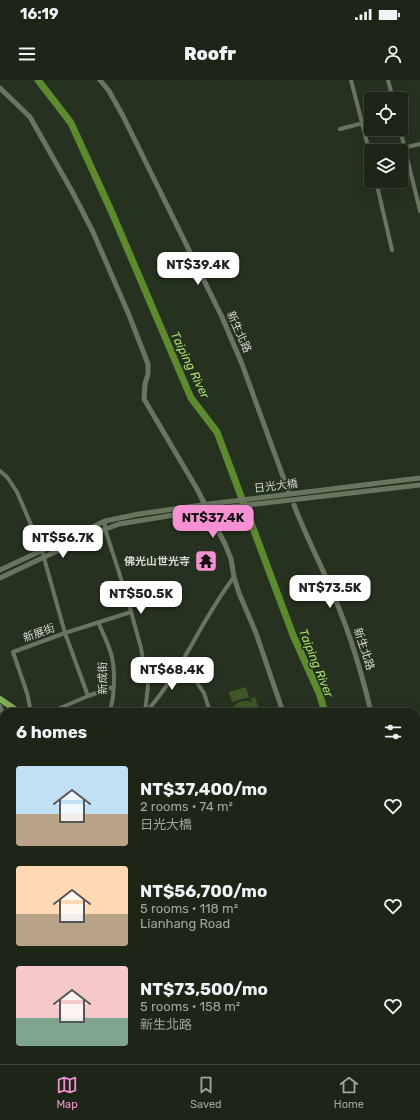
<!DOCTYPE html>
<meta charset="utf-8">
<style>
body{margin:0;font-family:Rubik,"Noto Sans TC",sans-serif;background:#2a3124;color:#f1f3f6;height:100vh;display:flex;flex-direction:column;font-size:15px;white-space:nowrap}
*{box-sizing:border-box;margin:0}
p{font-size:13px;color:#a0a5a1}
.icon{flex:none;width:22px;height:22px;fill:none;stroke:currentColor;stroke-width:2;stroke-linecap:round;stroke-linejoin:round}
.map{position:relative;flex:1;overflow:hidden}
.sheet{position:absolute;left:0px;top:628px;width:420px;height:356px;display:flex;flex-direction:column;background:#1d2517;border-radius:12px 12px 0 0;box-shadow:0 4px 16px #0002,0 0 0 1px #3b4236}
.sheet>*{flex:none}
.controls{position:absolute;left:364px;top:12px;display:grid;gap:8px}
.controls a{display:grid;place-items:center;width:44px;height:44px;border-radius:4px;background:#1d2517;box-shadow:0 4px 16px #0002,0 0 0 1px #3b4236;font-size:20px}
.price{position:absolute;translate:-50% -34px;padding:0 9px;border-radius:8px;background:#fff;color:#222;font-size:13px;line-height:26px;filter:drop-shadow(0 1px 2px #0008)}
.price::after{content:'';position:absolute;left:50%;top:24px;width:12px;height:9px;margin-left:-6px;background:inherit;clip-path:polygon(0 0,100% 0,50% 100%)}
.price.current{background:#f591d2;color:#111}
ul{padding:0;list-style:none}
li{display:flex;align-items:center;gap:12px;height:100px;padding:0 16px}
li span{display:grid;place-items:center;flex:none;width:112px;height:80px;border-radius:4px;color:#555}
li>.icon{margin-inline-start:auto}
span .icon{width:48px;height:48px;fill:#fffc;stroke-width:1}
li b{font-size:17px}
h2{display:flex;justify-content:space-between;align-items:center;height:48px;padding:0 16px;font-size:17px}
.status{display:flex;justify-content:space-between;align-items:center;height:28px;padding:0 20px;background:#1d2517;direction:ltr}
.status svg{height:11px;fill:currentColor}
header{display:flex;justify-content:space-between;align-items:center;height:52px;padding:0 16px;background:#1d2517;font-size:18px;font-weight:800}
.dock{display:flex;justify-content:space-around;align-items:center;height:56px;border-top:1px solid #3b4236;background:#1d2517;font-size:11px;color:#a0a5a1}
.dock a{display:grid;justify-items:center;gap:2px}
.dock .current{color:#f591d2}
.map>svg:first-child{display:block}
.green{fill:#3e5726}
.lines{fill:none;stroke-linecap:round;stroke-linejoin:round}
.river{stroke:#5d892f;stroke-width:7}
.minor{stroke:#6a7560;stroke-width:4}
.tertiary{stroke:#6a7560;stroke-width:5}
.primary{stroke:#81ac56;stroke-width:6}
.labels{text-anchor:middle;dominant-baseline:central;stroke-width:3.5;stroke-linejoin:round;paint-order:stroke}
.street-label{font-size:11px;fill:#d3d9ce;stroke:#27311f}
.poi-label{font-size:11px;font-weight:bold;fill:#d3d9ce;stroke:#27311f;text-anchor:end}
.water-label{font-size:12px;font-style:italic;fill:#a5e06c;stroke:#27311f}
</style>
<div class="status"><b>16:19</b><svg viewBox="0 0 49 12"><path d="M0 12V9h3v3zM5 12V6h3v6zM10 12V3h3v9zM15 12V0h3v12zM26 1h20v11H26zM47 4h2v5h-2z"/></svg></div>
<header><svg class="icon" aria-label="menu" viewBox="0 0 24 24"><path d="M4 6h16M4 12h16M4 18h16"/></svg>Roofr<svg class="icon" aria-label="person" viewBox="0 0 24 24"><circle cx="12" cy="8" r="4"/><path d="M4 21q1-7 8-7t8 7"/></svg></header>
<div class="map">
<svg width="420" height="984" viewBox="0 0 420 984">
<rect width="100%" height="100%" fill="#27311f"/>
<path class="green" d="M246 607 249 617 232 622 229 612Z
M255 617 260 632H231C234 622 242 619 252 622L251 618Z
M4 694V807L0 794V695Z"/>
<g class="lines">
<path class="river" d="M38 0 71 43 113 135 191 318 217 352 293 555 319 613 325 632
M378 984V980"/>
<path class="minor" d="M351 0 371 78
M388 0 393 19
M340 49 371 41
M400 49 420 131
M390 71 420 64
M376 101 392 170
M0 391 7 397 17 412 35 454 42 471 65 553 88 616
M105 441V449L127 517 141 568 148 606 145 632
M98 542C103 553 109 565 112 577 115 591 115 619 109 632
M184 579 187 588 204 613 210 632
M0 626 4 636
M31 632 27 613 13 572 65 553 131 532
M51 632 88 616 113 607
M146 632C182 592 201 540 234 497
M0 654 4 652
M0 875 4 881
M0 937 4 935
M287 984 298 981"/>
<path class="tertiary" d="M100 0 109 11 123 36 222 237 242 284 289 413
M0 8 30 37 73 113 93 152 129 235 148 284V294L145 304 144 319 197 409 225 464 231 479 234 497 239 513 256 553 283 632
M294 425C306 457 323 488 336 521 351 557 362 594 371 632
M0 490 105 441 139 434 209 424 420 398
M0 498 95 453 119 444 205 430 420 405
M416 835 420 856
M337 984V980"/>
<path class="primary" d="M0 619 19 632
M264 980 265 984"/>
</g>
<defs>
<g id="temple-square" transform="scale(1.15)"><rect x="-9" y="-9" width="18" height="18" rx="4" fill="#f591d2" stroke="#27311f"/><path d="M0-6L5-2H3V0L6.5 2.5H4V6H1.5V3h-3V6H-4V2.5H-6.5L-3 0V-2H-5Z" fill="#111"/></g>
</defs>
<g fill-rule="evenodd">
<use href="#temple-square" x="206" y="481"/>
</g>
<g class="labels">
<g class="street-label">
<text transform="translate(239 252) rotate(66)">新生北路</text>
<text transform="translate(276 406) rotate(-7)">日光大橋</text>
<text transform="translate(39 553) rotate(-20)">新展街</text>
<text transform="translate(364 569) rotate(72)">新生北路</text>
<text transform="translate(103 598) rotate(-91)">新成街</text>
</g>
<g class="poi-label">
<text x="190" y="481">佛光山世光寺</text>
</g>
<g class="water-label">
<text transform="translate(190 285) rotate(64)">Taiping River</text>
<text transform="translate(316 583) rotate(68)">Taiping River</text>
</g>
</g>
</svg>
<div class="controls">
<a><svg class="icon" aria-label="locate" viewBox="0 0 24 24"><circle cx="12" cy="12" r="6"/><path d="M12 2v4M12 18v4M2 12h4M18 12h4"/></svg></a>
<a><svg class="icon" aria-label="layers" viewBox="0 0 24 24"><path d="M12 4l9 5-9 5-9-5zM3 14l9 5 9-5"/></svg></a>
</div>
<b class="price" style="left:198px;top:206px">NT$39.4K</b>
<b class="price current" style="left:213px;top:459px">NT$37.4K</b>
<b class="price" style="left:63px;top:479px">NT$56.7K</b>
<b class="price" style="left:330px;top:529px">NT$73.5K</b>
<b class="price" style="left:141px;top:535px">NT$50.5K</b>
<b class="price" style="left:172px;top:611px">NT$68.4K</b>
<section class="sheet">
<h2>6 homes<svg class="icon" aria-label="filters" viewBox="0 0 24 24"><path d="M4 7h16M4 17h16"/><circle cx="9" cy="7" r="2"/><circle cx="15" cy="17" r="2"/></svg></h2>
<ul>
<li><span style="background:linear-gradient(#bfe0f5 60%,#b9a48a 0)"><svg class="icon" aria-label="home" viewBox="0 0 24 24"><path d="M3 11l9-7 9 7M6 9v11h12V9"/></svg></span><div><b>NT$37,400/mo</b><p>2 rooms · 74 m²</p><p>日光大橋</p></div><svg class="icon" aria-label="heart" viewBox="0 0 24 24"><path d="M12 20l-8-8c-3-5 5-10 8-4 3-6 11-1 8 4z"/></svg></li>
<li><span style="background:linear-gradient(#ffd9b3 60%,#b9a48a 0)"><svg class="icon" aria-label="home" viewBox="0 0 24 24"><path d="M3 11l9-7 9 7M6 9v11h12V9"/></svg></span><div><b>NT$56,700/mo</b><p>5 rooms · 118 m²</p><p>Lianhang Road</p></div><svg class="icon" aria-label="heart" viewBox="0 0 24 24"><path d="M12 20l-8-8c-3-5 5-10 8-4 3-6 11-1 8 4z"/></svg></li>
<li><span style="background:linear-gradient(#f6c9c9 65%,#7fa58c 0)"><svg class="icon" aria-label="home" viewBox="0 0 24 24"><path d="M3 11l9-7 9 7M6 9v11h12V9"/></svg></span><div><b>NT$73,500/mo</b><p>5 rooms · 158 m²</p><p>新生北路</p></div><svg class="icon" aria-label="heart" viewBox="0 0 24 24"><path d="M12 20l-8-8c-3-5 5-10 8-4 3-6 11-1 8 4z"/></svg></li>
</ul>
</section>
</div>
<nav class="dock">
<a class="current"><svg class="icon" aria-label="map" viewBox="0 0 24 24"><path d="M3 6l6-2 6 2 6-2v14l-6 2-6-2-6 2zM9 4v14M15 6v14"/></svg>Map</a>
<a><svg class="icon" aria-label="saved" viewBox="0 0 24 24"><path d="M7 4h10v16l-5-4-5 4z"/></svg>Saved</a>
<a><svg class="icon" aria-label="home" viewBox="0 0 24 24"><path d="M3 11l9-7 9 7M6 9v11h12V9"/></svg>Home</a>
</nav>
